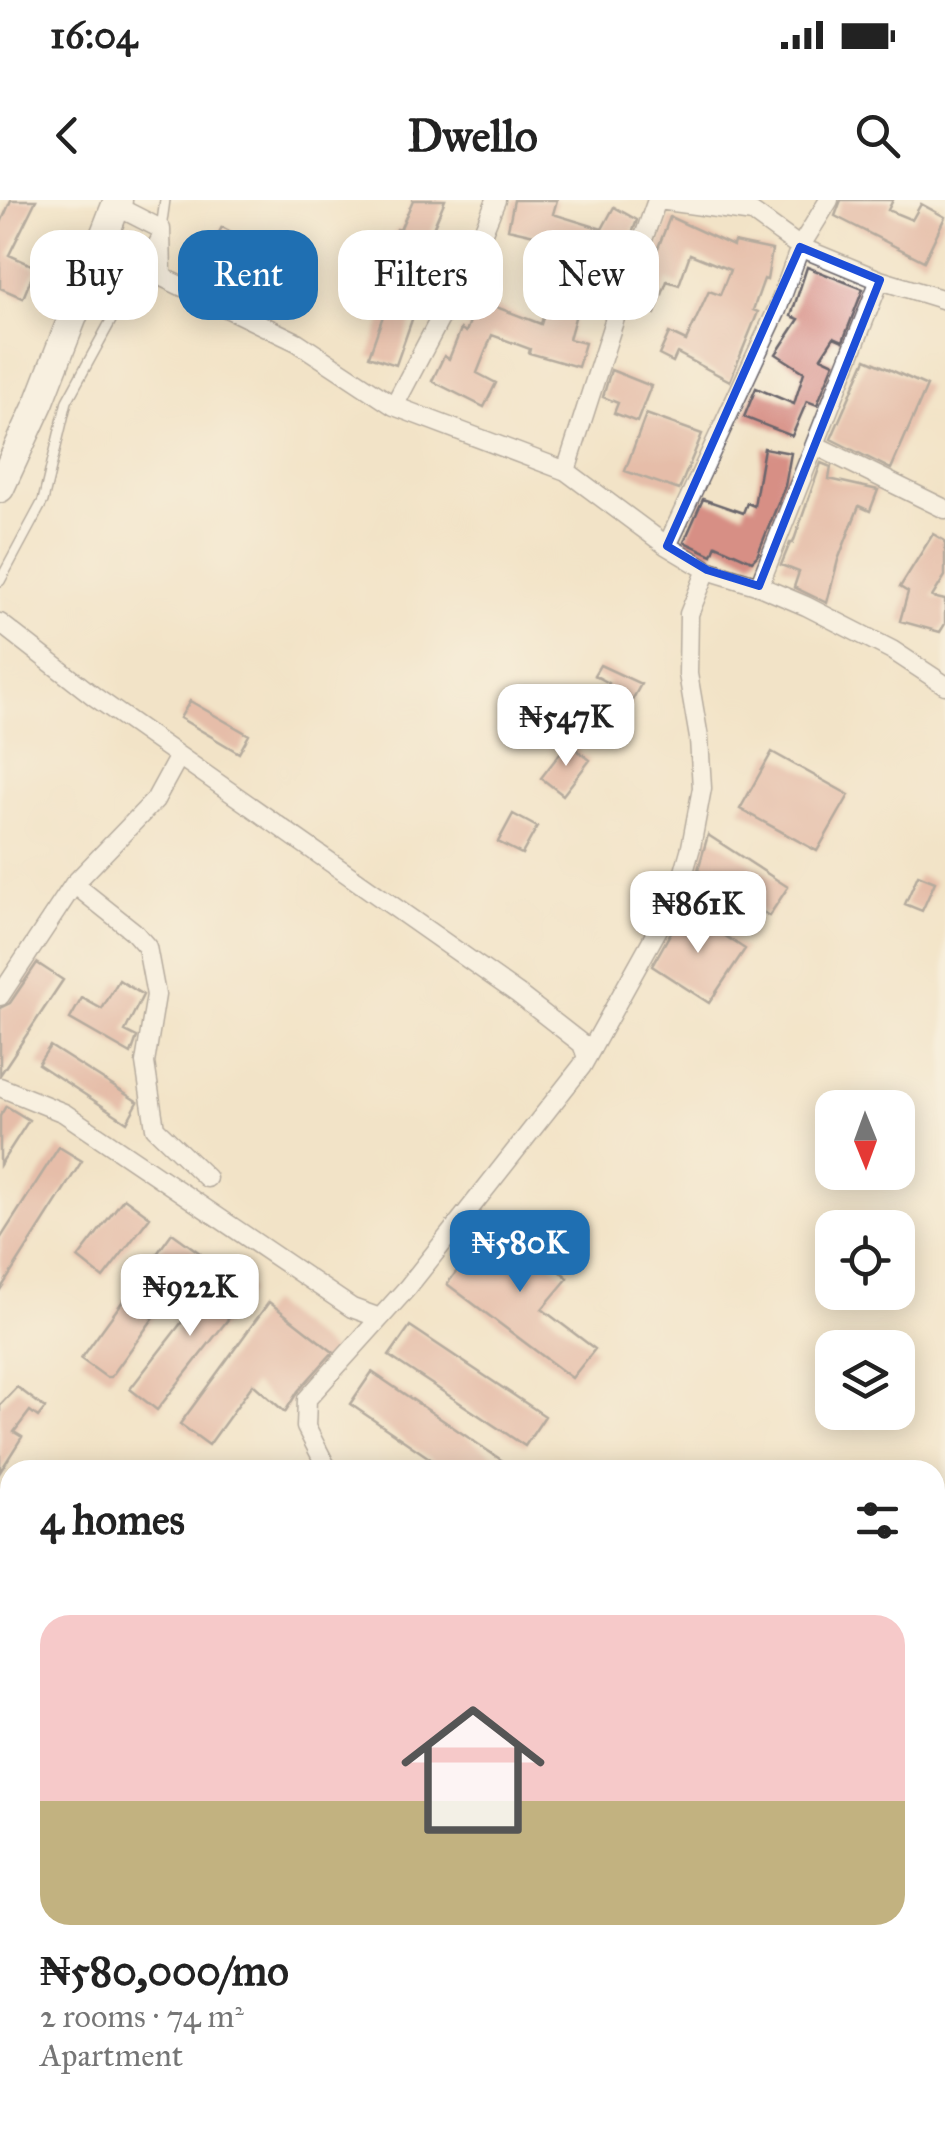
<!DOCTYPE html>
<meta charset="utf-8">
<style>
body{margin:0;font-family:"IM FELL Great Primer",serif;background:#f6f6f6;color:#222;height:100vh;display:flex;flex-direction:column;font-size:38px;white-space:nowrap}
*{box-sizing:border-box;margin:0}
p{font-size:32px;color:#767676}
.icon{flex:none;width:55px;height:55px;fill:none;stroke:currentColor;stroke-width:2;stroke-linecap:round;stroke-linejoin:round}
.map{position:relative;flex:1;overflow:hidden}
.drawer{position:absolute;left:0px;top:1260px;width:945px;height:670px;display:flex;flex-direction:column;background:#fff;border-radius:30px 30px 0 0;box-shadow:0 5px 25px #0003}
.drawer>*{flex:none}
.hud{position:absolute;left:30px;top:30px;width:885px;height:90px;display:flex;gap:20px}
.needle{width:65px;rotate:179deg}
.controls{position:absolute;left:815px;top:890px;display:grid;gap:20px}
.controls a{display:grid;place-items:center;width:100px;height:100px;border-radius:20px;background:#fff;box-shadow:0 5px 25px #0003;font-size:50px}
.price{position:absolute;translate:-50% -85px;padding:0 22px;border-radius:20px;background:#fff;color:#222;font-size:32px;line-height:65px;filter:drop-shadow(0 2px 5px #0008)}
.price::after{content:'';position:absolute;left:50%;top:60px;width:30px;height:22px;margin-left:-15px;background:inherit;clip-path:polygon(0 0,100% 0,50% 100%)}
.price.on{background:#1f6fb2;color:#fff}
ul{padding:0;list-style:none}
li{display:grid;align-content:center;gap:20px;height:530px;padding:0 40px}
li span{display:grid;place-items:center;height:310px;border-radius:30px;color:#555}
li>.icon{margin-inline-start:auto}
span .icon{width:180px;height:180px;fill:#fffc;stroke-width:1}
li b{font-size:42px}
h2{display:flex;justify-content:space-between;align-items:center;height:120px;padding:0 40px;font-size:42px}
.pill{padding:0 35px;border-radius:30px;background:#fff;box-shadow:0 5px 25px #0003;font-size:35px;line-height:90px}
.pill.on{background:#1f6fb2;color:#fff}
.status{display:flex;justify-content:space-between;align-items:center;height:70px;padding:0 50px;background:#fff;direction:ltr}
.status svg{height:28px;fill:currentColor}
header{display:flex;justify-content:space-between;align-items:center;height:130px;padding:0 40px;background:#fff;font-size:45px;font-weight:700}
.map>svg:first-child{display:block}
.building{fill:#d78f85}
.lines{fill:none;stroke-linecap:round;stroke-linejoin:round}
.lane-casing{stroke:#6b666c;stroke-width:12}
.street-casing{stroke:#6b666c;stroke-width:21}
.primary-casing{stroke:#6b666c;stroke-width:31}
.lane{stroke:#fff;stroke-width:9}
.street{stroke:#fff;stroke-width:18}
.primary{stroke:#fff;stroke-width:28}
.marked{fill:none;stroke:#1d4ed8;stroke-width:8;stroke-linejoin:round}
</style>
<div class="status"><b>16:04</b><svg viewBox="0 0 49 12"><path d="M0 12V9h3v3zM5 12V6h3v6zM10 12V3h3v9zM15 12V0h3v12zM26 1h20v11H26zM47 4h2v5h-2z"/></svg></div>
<header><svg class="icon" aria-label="back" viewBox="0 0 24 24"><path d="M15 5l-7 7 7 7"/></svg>Dwello<svg class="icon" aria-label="search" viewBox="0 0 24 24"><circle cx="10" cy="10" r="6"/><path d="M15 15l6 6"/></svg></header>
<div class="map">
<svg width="945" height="1930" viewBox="0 0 945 1930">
<rect width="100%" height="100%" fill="#fdfcf7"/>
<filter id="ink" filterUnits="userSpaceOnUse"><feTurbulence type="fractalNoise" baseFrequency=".01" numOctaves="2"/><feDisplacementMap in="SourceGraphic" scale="20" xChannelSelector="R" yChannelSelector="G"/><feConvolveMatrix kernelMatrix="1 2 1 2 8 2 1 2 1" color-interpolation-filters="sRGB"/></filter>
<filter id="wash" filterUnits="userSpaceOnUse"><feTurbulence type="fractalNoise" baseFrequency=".0048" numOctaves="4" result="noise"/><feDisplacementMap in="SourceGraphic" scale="40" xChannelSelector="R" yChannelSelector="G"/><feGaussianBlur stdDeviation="2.25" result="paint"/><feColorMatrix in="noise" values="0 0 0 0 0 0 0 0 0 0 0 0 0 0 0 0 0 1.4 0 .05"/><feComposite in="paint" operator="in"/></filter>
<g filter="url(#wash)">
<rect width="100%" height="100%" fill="#f2e3c7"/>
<g id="blocks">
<path class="building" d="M11 0H36L9 55 36 67 23 98 0 88V25Z
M413 0H445L426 45 454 61 442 82 422 71 408 109 415 111 396 165 369 156 391 93 366 83 375 60 378 61 397 29 400 30Z
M514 0H557L553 14 602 29 614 7 637 20 630 39 610 73 607 72 594 105 580 100 569 139 585 143 578 167 529 153 530 149 492 135 477 173 496 183 484 207 432 181 444 156 449 159 461 129 466 132 478 100 541 124 549 99 557 101 572 63 566 54 565 42 508 29Z
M841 0H893L888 10 912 20 921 4 945 17 924 61 835 16Z
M670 17 733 46 734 42 772 50 767 80 764 79 753 110 758 112 730 181 677 153 673 162 659 155 669 133 686 141 709 91 720 95 730 70 690 54 679 85 667 81 655 114 635 107Z
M222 27 269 52 252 83 206 57Z
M807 67 863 89 843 141 834 137 821 157 834 163 817 205 807 201 792 236 744 217 756 188 794 204 804 172 776 154 799 119 791 116Z
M866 159 927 186 891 269 831 239Z
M611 170 651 186 637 222 614 213 618 203 603 197Z
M646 214 702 234 679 290 625 271Z
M764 248 791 253 785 286 757 356 752 361 716 345 712 355 684 342 703 299 743 313 747 303 754 306Z
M821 263 831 267 829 279 878 290 870 311 859 306 838 360 827 403 794 387 799 372 781 365 790 343H793Z
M933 334 945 341V376L932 397 945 400V424L940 432 900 421 908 392 900 387Z
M600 465 641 484 619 524 594 511 609 483 594 475Z
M190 501 249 535 239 553 180 518Z
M568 543 590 560 563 595 541 578Z
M772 552 849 595 817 651 740 609Z
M513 614 537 627 522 654 498 642Z
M708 635 788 687 769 716 698 670Z
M918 675 935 682 922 711 905 704Z
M684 709 745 749 709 803 652 766Z
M37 763 63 780 0 875V808L10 803Z
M119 780 143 795 125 831 137 837 131 854 70 819 82 798 102 809Z
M50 846 138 902 127 922 38 864Z
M6 906 29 920 0 965V916Z
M59 947 82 961 0 1090V1039Z
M124 998 150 1017 103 1078 78 1058Z
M495 1016 568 1078 542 1109 595 1149 572 1178 447 1084 481 1040 477 1037Z
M172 1033 200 1053 111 1177H106L81 1159Z
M223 1069 251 1090 157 1210 130 1189Z
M269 1102 333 1152 298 1191 285 1212 253 1184 209 1245 180 1224Z
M410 1126 545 1216 525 1246 389 1156Z
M372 1172 516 1270H447L350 1204Z
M17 1187 45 1208 38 1217 30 1211 14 1232 22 1237 0 1272V1205Z"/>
</g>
</g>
<g filter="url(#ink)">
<use href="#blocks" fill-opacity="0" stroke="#6b666c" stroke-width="2.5"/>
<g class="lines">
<g class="lane-casing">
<path id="lane" d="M0 381 43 301 67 201 161 29 165 0"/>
</g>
<g class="street-casing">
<path id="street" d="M659 0 753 13 800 47 880 80 945 100
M116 6 161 29 162 77 297 142 394 206 566 271 667 346 707 370 759 386 806 406 892 450 945 485
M394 206 474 54 496 0
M815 245 945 309
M566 271 614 121 657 0
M667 346 777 110 800 47 829 0
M759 386 880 80
M0 423 95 497 518 794 582 844 586 855
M74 684 133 731 147 747 156 795 145 863 155 928 207 978
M0 796 74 684 155 600 179 556
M0 887 64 913 352 1108 380 1118
M328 1270 306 1227 307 1199 408 1087 582 866 678 693 691 647 702 588 699 538 688 474 689 414 707 370
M935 1618 945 1594
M935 1844 945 1849
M860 1930 863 1920"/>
</g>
<g class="primary-casing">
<path id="primary" d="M0 288 40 201 118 0"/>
</g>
<use href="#lane" class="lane"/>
<use href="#street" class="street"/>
<use href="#primary" class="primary"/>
</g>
</g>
<path d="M0 0H945V1930H0ZM800 47 880 80 759 386 707 370 667 346Z" fill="#f2e3c7" fill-opacity=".55" fill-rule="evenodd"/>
<path class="marked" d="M800 47 880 80 759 386 707 370 667 346Z"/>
</svg>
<div class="controls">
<a><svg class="needle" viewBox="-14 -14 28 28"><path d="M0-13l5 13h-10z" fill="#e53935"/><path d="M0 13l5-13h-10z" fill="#767676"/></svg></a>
<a><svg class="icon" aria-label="locate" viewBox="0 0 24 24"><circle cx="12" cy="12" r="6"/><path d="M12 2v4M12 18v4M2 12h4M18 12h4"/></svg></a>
<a><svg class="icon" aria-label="layers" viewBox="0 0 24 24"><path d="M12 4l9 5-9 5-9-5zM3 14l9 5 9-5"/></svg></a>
</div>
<b class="price" style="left:566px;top:569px">₦547K</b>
<b class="price" style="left:698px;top:756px">₦861K</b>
<b class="price on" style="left:520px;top:1095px">₦580K</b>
<b class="price" style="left:190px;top:1139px">₦922K</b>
<div class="hud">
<a class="pill">Buy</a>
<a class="pill on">Rent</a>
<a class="pill">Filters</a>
<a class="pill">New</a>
</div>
<section class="drawer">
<h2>4 homes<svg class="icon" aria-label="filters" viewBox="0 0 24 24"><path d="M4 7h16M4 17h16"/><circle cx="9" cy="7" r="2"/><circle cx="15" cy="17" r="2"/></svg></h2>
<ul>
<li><span style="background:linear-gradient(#f6c9c9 60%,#c2b280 0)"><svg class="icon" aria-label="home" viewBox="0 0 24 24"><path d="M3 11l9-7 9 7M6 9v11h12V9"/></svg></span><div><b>₦580,000/mo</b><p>2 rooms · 74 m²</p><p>Apartment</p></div></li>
</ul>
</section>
</div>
